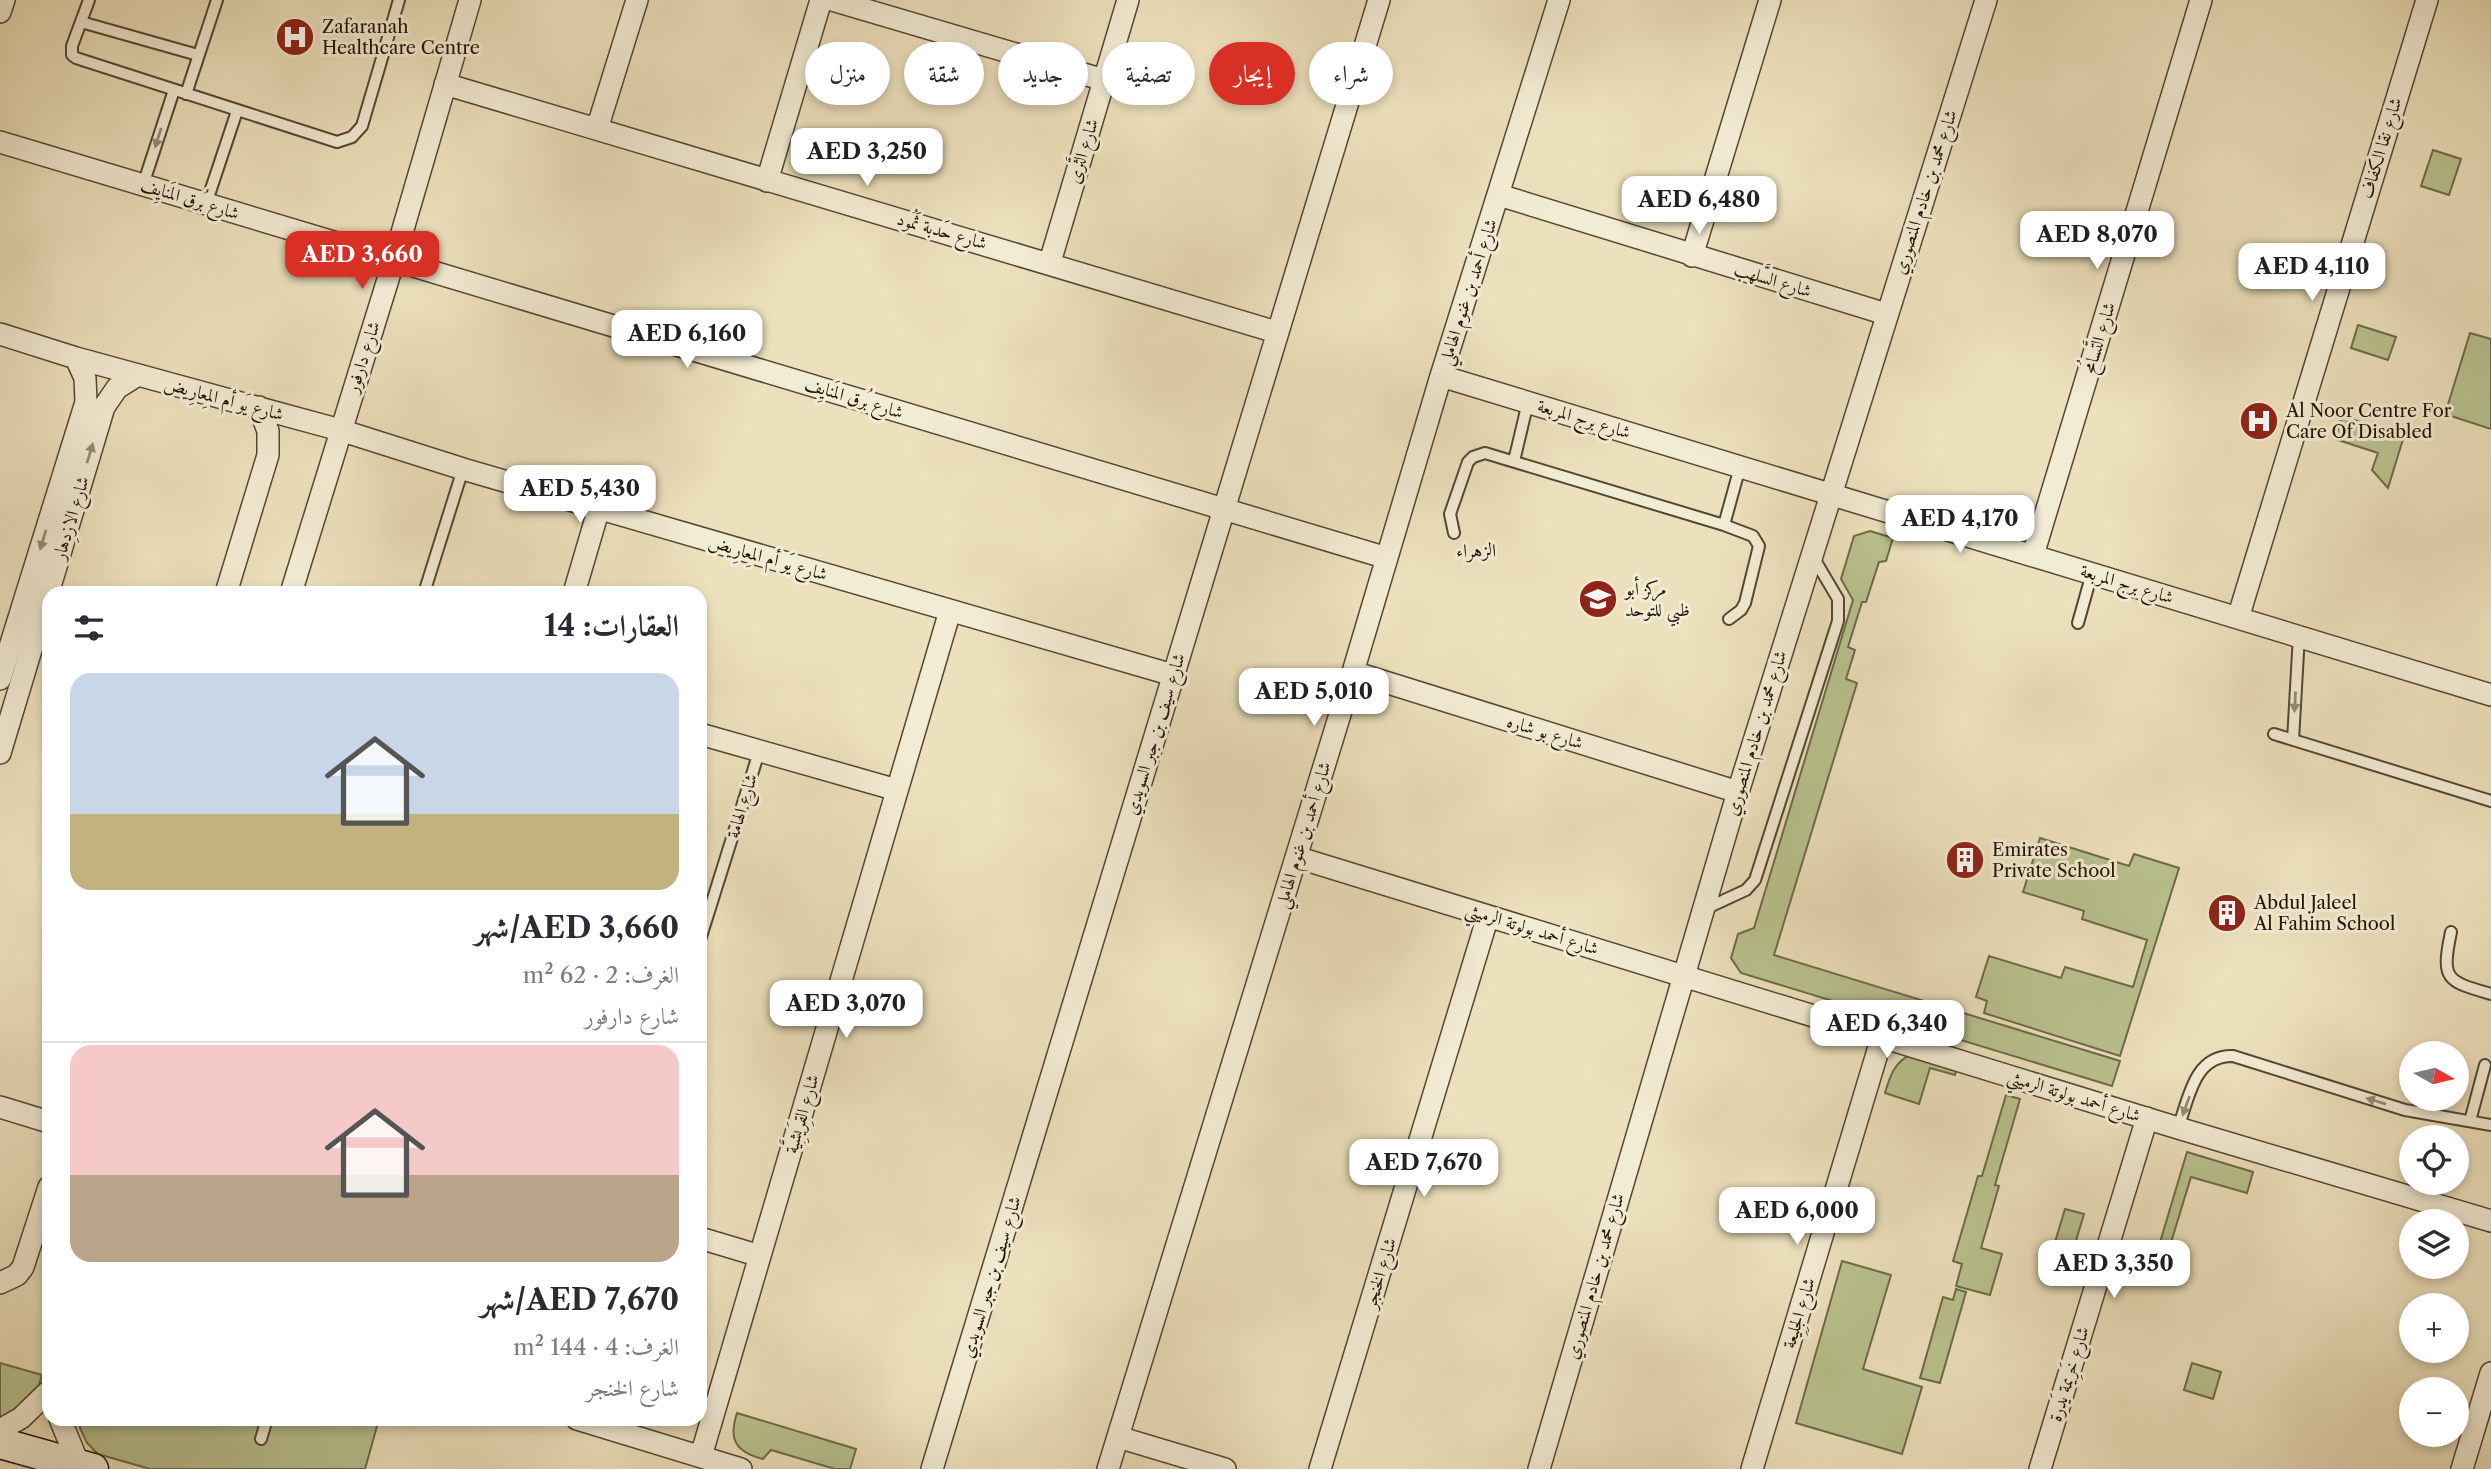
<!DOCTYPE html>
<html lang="ar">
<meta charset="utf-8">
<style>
body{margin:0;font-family:"Libre Caslon Text",Amiri,serif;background:#f2f2f3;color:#2b2b33;direction:rtl;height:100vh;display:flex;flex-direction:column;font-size:26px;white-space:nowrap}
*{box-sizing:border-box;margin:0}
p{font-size:23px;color:#7c7c81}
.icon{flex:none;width:38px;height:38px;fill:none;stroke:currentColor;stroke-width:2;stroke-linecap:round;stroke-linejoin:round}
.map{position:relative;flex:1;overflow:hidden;direction:ltr}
.drawer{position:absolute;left:42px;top:586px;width:665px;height:840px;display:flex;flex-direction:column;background:#fff;border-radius:21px;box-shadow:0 4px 10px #0003;direction:rtl}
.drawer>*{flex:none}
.guide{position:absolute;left:728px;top:42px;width:665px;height:63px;direction:rtl;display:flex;gap:14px}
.needle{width:46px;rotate:98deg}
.buttons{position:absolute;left:2399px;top:1041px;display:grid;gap:14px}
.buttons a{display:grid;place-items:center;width:70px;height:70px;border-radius:50%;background:#fff;box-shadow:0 4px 10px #0003;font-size:35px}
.price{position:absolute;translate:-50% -60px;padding:0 16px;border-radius:14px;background:#fff;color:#222;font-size:23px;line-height:46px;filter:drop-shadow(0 2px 4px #0008)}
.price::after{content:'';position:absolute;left:50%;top:42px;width:21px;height:16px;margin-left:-10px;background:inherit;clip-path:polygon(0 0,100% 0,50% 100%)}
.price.on{background:#d93025;color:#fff}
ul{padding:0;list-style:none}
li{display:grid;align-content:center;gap:14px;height:371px;padding:0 28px}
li+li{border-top:2px solid #e1e1e2}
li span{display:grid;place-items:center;height:217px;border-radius:21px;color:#555}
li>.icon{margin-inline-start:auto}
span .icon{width:126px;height:126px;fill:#fffc;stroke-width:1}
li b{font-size:30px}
h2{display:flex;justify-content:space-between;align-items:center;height:84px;padding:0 28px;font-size:30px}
.tag{padding:0 24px;border-radius:32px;background:#fff;box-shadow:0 4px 10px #0003;font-size:24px;line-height:63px}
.tag.on{background:#d93025;color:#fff}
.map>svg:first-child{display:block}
.green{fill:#b9c290;stroke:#6d6b4a;stroke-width:2}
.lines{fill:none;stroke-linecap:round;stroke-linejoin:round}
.service-casing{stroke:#544732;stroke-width:14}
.minor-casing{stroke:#544732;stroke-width:24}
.secondary-casing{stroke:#211403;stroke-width:33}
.service{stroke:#f3ecd4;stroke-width:10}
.minor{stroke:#f3ecd4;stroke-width:21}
.secondary{stroke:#f3ecd4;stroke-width:30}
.oneway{fill:#948b76}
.labels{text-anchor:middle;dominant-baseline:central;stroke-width:6;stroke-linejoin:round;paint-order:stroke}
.poi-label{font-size:18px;fill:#211403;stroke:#f3ecd4;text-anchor:start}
.street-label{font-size:18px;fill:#211403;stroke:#f3ecd4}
.neighbourhood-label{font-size:19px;fill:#211403;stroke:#f3ecd4}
</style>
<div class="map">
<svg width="2491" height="1469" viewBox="0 0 2491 1469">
<rect width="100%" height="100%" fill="#ede1bd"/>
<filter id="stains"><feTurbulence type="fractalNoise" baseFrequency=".00286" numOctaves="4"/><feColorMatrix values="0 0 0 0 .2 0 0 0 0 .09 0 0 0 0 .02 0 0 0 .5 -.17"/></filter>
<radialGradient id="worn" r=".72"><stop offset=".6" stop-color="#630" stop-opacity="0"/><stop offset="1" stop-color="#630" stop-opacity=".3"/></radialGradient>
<path class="green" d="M2433 150 2461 159 2449 195 2421 186Z
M2358 325 2396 337 2388 360 2351 348Z
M2470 333 2491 339V429L2445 414Z
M2342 416 2404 436 2388 488 2372 470 2378 453 2335 439Z
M1870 531 1893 538 1886 561 1879 562 1866 602H1862L1848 647 1855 650 1846 679 1857 683 1774 955 2120 1061 2112 1086 1741 973 1731 958 1738 934 1754 928 1853 600 1841 579 1854 536Z
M2040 838 2129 866 2134 854 2179 868 2120 1056 1984 1013 1987 1001 1976 997 1989 956 2061 978 2065 967 2133 987 2147 940 2082 919 2084 911 2023 892Z
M1912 1054 1957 1067 1955 1075 1930 1068 1919 1104 1885 1093C1890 1076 1894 1062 1912 1054Z
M2006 1095 2020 1099 1995 1185 1999 1186 1981 1248 2002 1254 1990 1295 1956 1286 1962 1264 1953 1261 1978 1176H1982Z
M2187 1152 2253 1172 2247 1193 2191 1177 2165 1262 2155 1259Z
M2065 1209 2084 1214 2065 1277 2046 1272Z
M1842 1261 1891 1275 1863 1369 1922 1387 1902 1454 1796 1423Z
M1956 1289 1966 1292 1940 1383 1920 1378 1943 1297 1953 1300Z
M0 1363 42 1375 35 1398 0 1422Z
M2192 1363 2221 1372 2213 1399 2184 1390Z
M737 1413 856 1449 850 1469H835L771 1450 763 1459C736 1452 728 1440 737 1413Z
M80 1419H379L365 1469H150L98 1454 87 1443 80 1428Z"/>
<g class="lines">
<g class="service-casing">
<path id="service" d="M89 0 72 46V55L76 58 337 142 352 137 362 126 399 0
M81 22 198 55
M186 94 217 0
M143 185 174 90
M206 204 237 111
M1514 461 1528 402
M1724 525 1740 467
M1454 533 1450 514 1468 462 1473 457 1485 453 1724 525 1753 536 1759 546 1745 603 1741 610 1729 619
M424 593 463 469
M2078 623 2092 573
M2274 734 2491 801
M2293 740 2299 635
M1705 909 1746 890 1755 880 1838 621V599L1812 555
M2451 932C2441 980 2446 981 2491 994
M700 940 759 752
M2470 1121 2485 1065
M2178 1128C2189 1098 2194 1055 2233 1056L2405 1110 2491 1125
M261 1439 267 1419"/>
</g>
<g class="minor-casing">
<path id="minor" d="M832 0 1104 80
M0 12 4 0
M445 84C722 167 1000 247 1276 332
M597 129 637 0
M0 142 1387 558
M767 181 821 0
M1499 195 1886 314
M1692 256 1770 0
M1050 262 1128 0
M0 334 76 358 340 430 463 469 1173 675
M1441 376 2491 695
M2033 555 2201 0
M226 593 268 455V431L259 407
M291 593 394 260 470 0
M574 593 599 508
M2238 618 2427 0
M1353 672 1738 792
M0 679 86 402 85 378 76 358
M700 734 897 790
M0 753 104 407 117 388 136 376
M1296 857 2178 1128 2491 1221
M0 1107 49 1122
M700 1238 760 1256
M0 1283 17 1275 23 1267 49 1187
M60 1419 79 1465
M577 1419 741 1469
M0 1430 21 1418 49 1391
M1118 1437 1225 1469
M701 1456 950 611
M932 1469 1379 0
M1108 1469 1353 672 1441 376 1559 0
M1320 1469 1488 916
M1539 1469 1738 792 1986 0
M1752 1469 1882 1037
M2040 1469 2147 1118
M2462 1469 2491 1373"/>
</g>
<g class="secondary-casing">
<path id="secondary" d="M0 1443 93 1469"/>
</g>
<use href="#service" class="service"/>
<use href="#minor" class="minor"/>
<use href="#secondary" class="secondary"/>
</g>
<defs><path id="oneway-solid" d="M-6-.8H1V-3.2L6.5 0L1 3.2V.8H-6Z" transform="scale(1.75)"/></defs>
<g class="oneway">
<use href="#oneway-solid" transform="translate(158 138) rotate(108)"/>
<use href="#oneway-solid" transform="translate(90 453) rotate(-73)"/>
<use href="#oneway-solid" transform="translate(43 540) rotate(107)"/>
<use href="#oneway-solid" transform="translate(2295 702) rotate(93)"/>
<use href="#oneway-solid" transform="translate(2376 1101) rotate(-163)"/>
<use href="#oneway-solid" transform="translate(2186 1106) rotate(110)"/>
</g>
<defs>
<g id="hospital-disc" transform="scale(2.0125)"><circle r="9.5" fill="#8f2418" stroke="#f3ecd4"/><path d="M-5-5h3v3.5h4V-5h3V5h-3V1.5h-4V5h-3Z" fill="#fff"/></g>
<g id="school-disc" transform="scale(2.0125)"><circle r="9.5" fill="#8f2418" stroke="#f3ecd4"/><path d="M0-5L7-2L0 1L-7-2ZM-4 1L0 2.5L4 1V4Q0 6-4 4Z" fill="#fff"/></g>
<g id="building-disc" transform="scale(2.0125)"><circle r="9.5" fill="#8f2418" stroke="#f3ecd4"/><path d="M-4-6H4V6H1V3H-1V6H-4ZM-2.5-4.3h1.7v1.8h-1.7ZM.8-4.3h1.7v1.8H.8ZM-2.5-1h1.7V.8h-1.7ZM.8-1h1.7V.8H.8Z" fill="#fff"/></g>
</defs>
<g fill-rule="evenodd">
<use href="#hospital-disc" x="295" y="37"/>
<use href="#hospital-disc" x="2259" y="421"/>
<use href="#school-disc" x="1598" y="599"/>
<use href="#building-disc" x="1965" y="860"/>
<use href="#building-disc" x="2227" y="913"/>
</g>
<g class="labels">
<g class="poi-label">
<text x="322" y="27">Zafaranah<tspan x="322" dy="21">Healthcare Centre</tspan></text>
<text x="2286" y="411">Al Noor Centre For<tspan x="2286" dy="21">Care Of Disabled</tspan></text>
<text x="1625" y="589">مركز أبو<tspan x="1625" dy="21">ظبي للتوحد</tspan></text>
<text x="1992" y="850">Emirates<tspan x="1992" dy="21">Private School</tspan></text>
<text x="2254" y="903">Abdul Jaleel<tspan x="2254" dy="21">Al Fahim School</tspan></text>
</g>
<g class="street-label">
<text transform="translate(2381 148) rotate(-73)">شارع نقا الكفاف</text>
<text transform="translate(1083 151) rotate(-73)">شارع الثَّرى</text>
<text transform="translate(1925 192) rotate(-72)">شارع محمد بن خادم المنصوري</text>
<text transform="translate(190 199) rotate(17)">شارع بُرق المَنايِف</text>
<text transform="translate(942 231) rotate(16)">شارع حَدبة ثَمُود</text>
<text transform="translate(1773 280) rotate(17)">شارع السَّلهب</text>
<text transform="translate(1468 292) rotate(-72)">شارع أحمد بن غنوم الهاملي</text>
<text transform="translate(2099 338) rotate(-73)">شارع التَّسامُح</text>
<text transform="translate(363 357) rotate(-72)">شارع دارفور</text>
<text transform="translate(854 398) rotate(17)">شارع بُرق المَنايِف</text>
<text transform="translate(224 399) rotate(15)">شارع يَو أم المِعارِيض</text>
<text transform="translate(1584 419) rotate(17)">شارع برج المربعة</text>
<text transform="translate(71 518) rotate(-73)">شارع الازدِهار</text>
<text transform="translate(768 558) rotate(16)">شارع يَو أم المِعارِيض</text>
<text transform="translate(2127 584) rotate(17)">شارع برج المربعة</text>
<text transform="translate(1545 732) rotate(17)">شارع بو شاره</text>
<text transform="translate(1756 733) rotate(-73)">شارع محمد بن خادم المنصوري</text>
<text transform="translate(1155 734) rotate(-73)">شارع سيف بن جبر السويدي</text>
<text transform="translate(742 806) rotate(-73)">شارع الهامة</text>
<text transform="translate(1303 835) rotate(-73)">شارع أحمد بن غنوم الهاملي</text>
<text transform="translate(1532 929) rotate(17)">شارع أحمد بولوتة الرميثي</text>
<text transform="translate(2074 1096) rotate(17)">شارع أحمد بولوتة الرميثي</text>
<text transform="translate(802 1114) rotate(-74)">شارع القِرَيشِيَّة</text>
<text transform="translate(1380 1273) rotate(-73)">شارع الخنجر</text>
<text transform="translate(1595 1276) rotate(-74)">شارع محمد بن خادم المنصوري</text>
<text transform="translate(991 1277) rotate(-73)">شارع سيف بن جبر السويدي</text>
<text transform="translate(1799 1313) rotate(-73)">شارع الجِلِيعة</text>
<text transform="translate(2069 1374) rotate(-73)">شارع خَرِيمة يَدرة</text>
</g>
<g class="neighbourhood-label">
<text x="1476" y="550">الزهراء</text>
</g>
</g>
<rect width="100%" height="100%" filter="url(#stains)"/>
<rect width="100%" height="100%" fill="url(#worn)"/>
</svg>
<div class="buttons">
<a><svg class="needle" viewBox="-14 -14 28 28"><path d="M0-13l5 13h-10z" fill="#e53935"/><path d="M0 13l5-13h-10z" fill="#7c7c81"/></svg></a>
<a><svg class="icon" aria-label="locate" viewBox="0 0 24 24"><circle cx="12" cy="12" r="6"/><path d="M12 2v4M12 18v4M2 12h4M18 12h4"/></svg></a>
<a><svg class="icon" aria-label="layers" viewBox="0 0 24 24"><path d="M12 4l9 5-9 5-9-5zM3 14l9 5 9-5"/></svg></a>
<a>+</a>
<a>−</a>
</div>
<b class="price" style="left:867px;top:188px">AED 3,250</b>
<b class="price" style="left:1699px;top:236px">AED 6,480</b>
<b class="price" style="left:2097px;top:271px">AED 8,070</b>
<b class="price on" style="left:362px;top:291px">AED 3,660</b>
<b class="price" style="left:2312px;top:303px">AED 4,110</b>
<b class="price" style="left:687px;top:370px">AED 6,160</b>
<b class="price" style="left:580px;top:525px">AED 5,430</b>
<b class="price" style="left:1960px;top:555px">AED 4,170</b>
<b class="price" style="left:1314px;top:728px">AED 5,010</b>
<b class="price" style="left:846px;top:1040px">AED 3,070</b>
<b class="price" style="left:1887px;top:1060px">AED 6,340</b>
<b class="price" style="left:1424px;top:1199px">AED 7,670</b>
<b class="price" style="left:1797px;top:1247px">AED 6,000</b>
<b class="price" style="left:2114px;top:1300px">AED 3,350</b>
<div class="guide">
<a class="tag">شراء</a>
<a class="tag on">إيجار</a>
<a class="tag">تصفية</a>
<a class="tag">جديد</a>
<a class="tag">شقة</a>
<a class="tag">منزل</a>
</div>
<section class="drawer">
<h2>العقارات: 14<svg class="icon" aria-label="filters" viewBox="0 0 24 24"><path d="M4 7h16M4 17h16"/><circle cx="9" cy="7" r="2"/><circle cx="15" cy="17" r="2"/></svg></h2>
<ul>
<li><span style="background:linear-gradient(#c9d6e8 65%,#c2b280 0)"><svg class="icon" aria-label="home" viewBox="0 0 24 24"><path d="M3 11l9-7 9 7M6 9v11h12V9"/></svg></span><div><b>AED 3,660/شهر</b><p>الغرف: 2 · 62 m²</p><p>شارع دارفور</p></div></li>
<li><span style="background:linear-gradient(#f6c9c9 60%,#b9a48a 0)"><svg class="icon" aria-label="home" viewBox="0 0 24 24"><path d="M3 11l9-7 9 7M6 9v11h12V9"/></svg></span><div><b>AED 7,670/شهر</b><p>الغرف: 4 · 144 m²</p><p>شارع الخنجر</p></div></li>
</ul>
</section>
</div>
